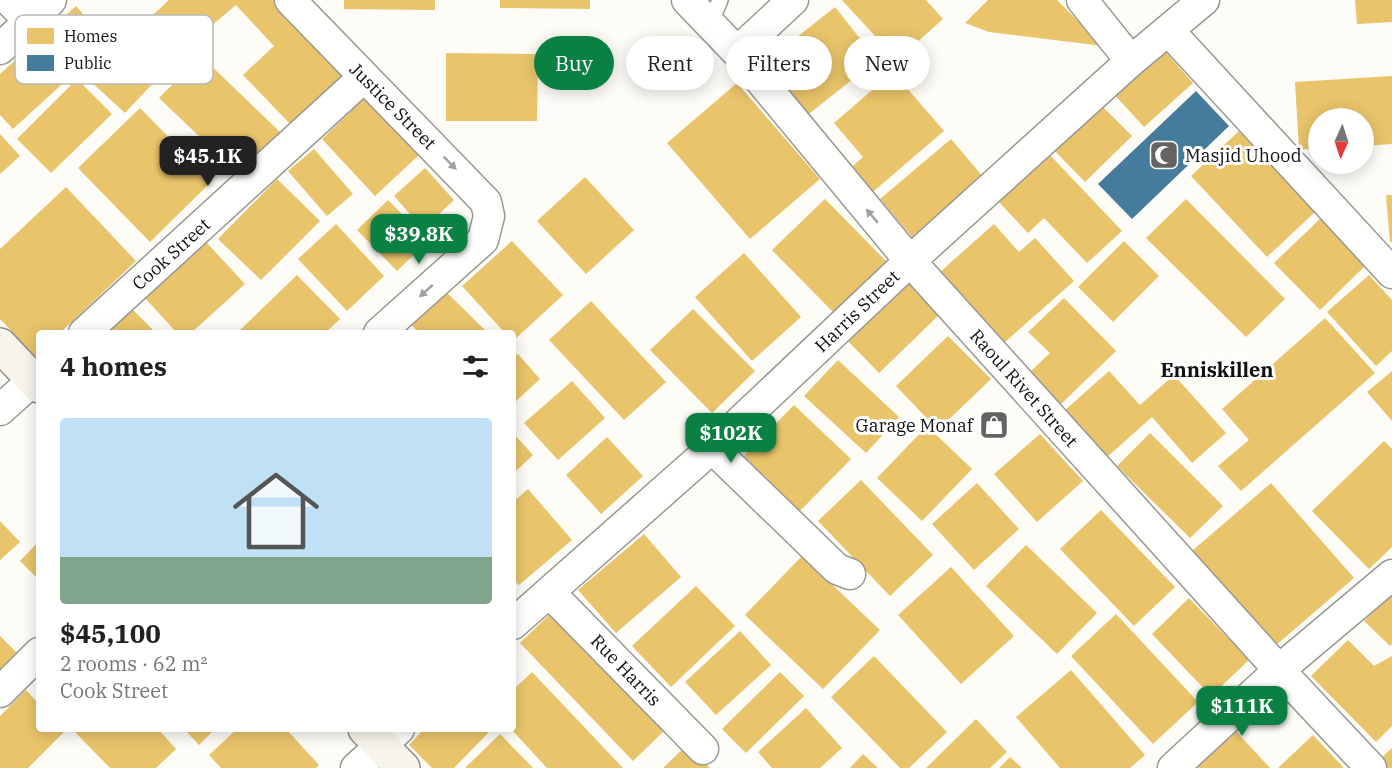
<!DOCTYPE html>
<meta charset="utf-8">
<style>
body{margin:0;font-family:"IBM Plex Serif",serif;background:#f6f6f6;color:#202124;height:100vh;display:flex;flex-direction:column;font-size:22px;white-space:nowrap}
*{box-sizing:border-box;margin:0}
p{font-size:20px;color:#757577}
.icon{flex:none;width:33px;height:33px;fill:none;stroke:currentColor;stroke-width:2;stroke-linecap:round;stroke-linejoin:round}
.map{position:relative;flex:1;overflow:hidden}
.details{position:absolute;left:36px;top:330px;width:480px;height:402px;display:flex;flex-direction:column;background:#fff;border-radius:6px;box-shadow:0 3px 15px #0003}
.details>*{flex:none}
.banner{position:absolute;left:534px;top:36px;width:570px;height:54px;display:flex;gap:12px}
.needle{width:39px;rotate:183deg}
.controls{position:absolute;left:1308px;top:108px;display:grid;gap:12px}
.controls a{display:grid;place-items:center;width:66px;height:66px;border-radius:50%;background:#fff;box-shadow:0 3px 15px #0003;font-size:30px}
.price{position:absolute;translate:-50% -51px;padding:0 14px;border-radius:12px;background:#0b8043;color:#fff;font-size:20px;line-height:39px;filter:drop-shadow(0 2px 3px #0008)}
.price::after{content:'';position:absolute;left:50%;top:36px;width:18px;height:14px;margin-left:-9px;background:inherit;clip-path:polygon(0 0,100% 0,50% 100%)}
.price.selected{background:#222;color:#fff}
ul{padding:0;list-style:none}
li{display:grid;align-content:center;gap:12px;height:318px;padding:0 24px}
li+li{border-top:2px solid #e0e0e0}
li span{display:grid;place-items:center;height:186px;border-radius:6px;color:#555}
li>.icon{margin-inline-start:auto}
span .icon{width:108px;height:108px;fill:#fffc;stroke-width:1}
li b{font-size:26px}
h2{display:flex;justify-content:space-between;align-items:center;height:72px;padding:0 24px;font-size:26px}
.pill{padding:0 21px;border-radius:27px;background:#fff;box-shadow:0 3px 15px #0003;font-size:21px;line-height:54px}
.pill.selected{background:#0b8043;color:#fff}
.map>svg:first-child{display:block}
.homes{fill:#e9c46a}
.public{fill:#457b9d}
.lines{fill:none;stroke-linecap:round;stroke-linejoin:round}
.lane-casing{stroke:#979795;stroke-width:18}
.street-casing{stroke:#979795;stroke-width:33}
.secondary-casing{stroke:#8e8d8b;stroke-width:36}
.lane{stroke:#fffffe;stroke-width:15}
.street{stroke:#fffffe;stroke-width:30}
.secondary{stroke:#f6f4eb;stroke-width:33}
.oneway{fill:#a0a09f}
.labels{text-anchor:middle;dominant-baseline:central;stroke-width:6;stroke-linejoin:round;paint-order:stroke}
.street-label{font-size:18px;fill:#111;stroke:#fff}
.poi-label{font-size:18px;fill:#111;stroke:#fff;text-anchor:start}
.neighbourhood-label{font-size:20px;font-weight:bold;fill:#111;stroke:#fff}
.key{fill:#fff;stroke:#b8b8b8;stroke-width:1.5}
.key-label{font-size:16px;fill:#111}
</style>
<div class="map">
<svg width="1392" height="768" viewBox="0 0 1392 768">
<rect width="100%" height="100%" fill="#fdfcf7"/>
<path class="homes" d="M169 0H284L353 73 294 128 243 75 274 46 236 5 173 58 142 25Z
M344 0H435V10L344 9Z
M500 0H590V9L500 8Z
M842 0H926L943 19 897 60Z
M988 0H1057L1103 46 989 32 965 23Z
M1355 0H1392V22L1357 24Z
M76 6 108 42 13 129 0 115V74Z
M835 7 877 60 805 117 763 64Z
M118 47 155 81 125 113 87 78Z
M1163 49 1193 83 1144 127 1113 93Z
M446 53 538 54 537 121H446Z
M201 56 281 133 240 175 159 98Z
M893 72 944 131 868 196 847 171 863 157 834 123Z
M1392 76V144L1364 146V118H1318V148L1299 150 1295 82Z
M77 79 112 114 51 173 17 139Z
M737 83 820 179 750 239 667 143Z
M365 98 419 155 375 196 322 139Z
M1100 104 1132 136 1085 182 1054 150Z
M140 108 212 181 150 242 78 168Z
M1239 131 1315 212 1267 257 1191 176Z
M0 134 20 156 0 174Z
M951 139 984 178 913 238 880 199Z
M314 149 353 194 327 216 288 171Z
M1049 154 1122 231 1087 263 1044 218 1028 233 998 201Z
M425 168 454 200 423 229 394 196Z
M585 177 634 230 586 274 537 221Z
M277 179 320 221 261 280 218 239Z
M66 187 136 261 60 333H39V353L35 356 0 319V249Z
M1386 195H1392V242H1390Z
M825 199 887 262 834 313 772 250Z
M1186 199 1285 299 1246 337 1146 238Z
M388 200 428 241 397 271 357 230Z
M1323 216 1368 263 1320 310 1274 263Z
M336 224 384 276 347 311 298 259Z
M994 224 1019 252 1035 238 1074 281 1004 343 940 272Z
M512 241 563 295 513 341V333H505L462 286Z
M1124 241 1159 276 1113 322 1078 287Z
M206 242 245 284 191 333H177L145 298Z
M744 253 801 317 752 361 695 297Z
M297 275 340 319 325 333H241L239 331Z
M1369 275 1392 300V351L1376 366 1327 312Z
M907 280 940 314 879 373 846 339Z
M439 285 488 333H420L405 319Z
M1064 298 1116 351 1061 404 1030 372 1050 353 1028 332Z
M591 301 666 382 624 420 549 340Z
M131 308 156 333H106Z
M693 309 755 371 712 413 650 350Z
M1325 318 1375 373 1241 491 1218 466 1249 440 1222 409Z
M948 336 991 379 938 430 896 386Z
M518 354 540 379 513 404V358Z
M838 360 899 417 866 453 804 396Z
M1109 371 1140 405 1174 375 1226 433 1192 463 1152 417 1106 458 1064 411Z
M1392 371V421L1367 392Z
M572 381 605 418 558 460 524 423Z
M794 405 851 459 800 511 744 456Z
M927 426 972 469 922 521 877 478Z
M513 433 533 455 513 474Z
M1150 433 1223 506 1190 538 1117 466Z
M1040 434 1083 481 1037 522 994 474Z
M607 437 643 476 601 514 566 475Z
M1384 441 1392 449V547L1369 569 1312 511Z
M861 480 933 555 890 596 818 521Z
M977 483 1019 529 974 570 932 524Z
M1271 483 1354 578 1275 646 1192 551Z
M528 489 572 540 519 585 513 579V502Z
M1101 510 1175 587 1134 626 1060 549Z
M0 521 20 542 0 560Z
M644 534 681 577 616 633 578 590Z
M39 541V580L20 561Z
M1026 545 1097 613 1057 654 986 586Z
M802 556 880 630 823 689 745 615Z
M951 567 1014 636 961 684 898 615Z
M696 586 735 626 671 687 632 646Z
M1392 593V644L1390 646 1364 621Z
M1189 598 1249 660 1211 696 1152 634Z
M553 611 666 729 633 761 520 643Z
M1116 614 1198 702 1153 744 1071 656Z
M740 631 771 665 716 715 685 682Z
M0 636 22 658 0 680Z
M1348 640 1374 666 1392 656V726L1376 742 1311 676Z
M874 656 947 732 909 768H900L831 697Z
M1071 670 1145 755 1130 768H1060L1016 717Z
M532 672 623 768H547L511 729H513V690Z
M780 672 804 696 746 753 722 729Z
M26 690 39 704V729L66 730 28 768H0V716Z
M806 708 842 748 820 768H772L758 752Z
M976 719 1007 752 990 768H926Z
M1233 728 1270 768H1191Z
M72 729H158L176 749 156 768H110Z
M184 729H215L199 745Z
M237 729H286L319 765 316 768H221L209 755Z
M424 729H492L454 768H432L409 745Z
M500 734 533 768H465Z
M1313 735 1344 768H1278Z
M687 745 710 768H663Z
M1392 748V768H1388L1380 759Z
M863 754 878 768H850Z
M1010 757 1022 768H999Z"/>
<path class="public" d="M1196 91 1229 126 1132 219 1098 184Z"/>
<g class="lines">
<g class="lane-casing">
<path id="lane" d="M710 24 720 0"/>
</g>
<g class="street-casing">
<path id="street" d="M9 0 29 21
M290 0 486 202 489 216 483 240 379 333
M687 0 737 52 910 261 1279 670 1371 768
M1082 0 1131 61
M1169 31 1392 273
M0 49 51 0
M737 52 793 0
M84 333 364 77
M0 410 39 375
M712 448 837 569 850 574
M549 592 703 749
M513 624 712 448 910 261 1131 61 1204 0
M0 692 39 653
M356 768 399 729
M1173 768 1279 670 1392 575"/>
</g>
<g class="secondary-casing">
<path id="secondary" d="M0 345 39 386
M365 729 403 768"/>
</g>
<use href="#lane" class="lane"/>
<use href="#street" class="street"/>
<use href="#secondary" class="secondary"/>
</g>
<defs><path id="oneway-solid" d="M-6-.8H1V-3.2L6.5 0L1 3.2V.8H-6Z" transform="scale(1.5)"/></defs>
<g class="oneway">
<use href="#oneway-solid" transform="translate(450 163) rotate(45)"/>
<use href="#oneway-solid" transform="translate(872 216) rotate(-130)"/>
<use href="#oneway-solid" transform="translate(426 291) rotate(138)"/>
</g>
<defs>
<g id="mosque-square" transform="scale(1.5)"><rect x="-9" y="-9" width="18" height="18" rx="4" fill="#646362" stroke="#fff"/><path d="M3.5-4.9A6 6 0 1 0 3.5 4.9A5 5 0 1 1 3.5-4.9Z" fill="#fff"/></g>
<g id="shop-square" transform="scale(1.5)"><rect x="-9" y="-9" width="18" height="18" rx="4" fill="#646362" stroke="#fff"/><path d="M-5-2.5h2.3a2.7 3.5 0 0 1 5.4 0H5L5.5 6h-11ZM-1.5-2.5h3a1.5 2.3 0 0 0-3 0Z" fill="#fff"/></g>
</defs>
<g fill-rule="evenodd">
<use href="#mosque-square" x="1164" y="155"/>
<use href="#shop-square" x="994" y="425"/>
</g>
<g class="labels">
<g class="street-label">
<text transform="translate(393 106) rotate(45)">Justice Street</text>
<text transform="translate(171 254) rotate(-42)">Cook Street</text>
<text transform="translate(857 311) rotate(-44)">Harris Street</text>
<text transform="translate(1024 388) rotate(48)">Raoul Rivet Street</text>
<text transform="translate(626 670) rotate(46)">Rue Harris</text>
</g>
<g class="poi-label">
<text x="1185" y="155">Masjid Uhood</text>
<text x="973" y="425" text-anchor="end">Garage Monaf</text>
</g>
<g class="neighbourhood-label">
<text x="1217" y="369">Enniskillen</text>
</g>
</g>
<rect x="15" y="15" width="198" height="69" rx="9" class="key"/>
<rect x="27" y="28" width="27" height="16" fill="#e9c46a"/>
<rect x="27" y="55" width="27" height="16" fill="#457b9d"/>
<g class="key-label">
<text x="64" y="42">Homes</text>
<text x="64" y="69">Public</text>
</g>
</svg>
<div class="controls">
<a><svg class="needle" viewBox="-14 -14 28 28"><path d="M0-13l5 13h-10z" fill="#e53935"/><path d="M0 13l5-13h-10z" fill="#757577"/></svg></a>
</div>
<b class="price selected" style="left:208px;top:187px">$45.1K</b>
<b class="price" style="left:419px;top:265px">$39.8K</b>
<b class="price" style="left:731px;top:464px">$102K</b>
<b class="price" style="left:1242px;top:737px">$111K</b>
<div class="banner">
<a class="pill selected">Buy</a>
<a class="pill">Rent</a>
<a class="pill">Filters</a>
<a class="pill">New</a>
</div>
<section class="details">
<h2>4 homes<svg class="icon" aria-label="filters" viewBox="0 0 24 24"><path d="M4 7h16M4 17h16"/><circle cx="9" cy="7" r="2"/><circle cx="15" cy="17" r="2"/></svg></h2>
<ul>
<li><span style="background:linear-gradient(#bfe0f5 75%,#7fa58c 0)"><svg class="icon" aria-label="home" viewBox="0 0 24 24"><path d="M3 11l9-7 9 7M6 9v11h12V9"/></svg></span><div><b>$45,100</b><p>2 rooms · 62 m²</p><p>Cook Street</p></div></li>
</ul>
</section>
</div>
